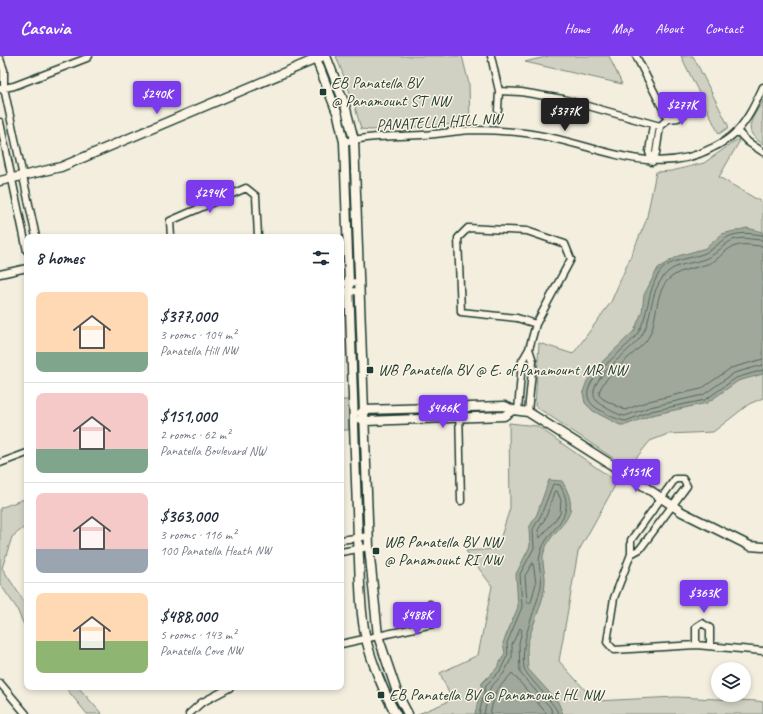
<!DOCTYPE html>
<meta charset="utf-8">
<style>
body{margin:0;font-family:Caveat,sans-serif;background:#f2f2f3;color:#1f2937;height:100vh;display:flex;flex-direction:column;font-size:15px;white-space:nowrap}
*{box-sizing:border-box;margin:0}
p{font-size:13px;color:#747a83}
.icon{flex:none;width:22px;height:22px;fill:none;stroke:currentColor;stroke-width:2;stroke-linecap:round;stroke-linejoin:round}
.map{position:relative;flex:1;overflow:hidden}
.panel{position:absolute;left:24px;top:178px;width:320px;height:456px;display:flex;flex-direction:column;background:#fff;border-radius:8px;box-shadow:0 2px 6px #0003}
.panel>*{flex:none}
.tools{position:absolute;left:711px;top:606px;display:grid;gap:8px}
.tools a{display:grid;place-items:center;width:40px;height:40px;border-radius:50%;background:#fff;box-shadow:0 2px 6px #0003;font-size:20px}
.price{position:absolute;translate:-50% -34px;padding:0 9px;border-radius:4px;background:#7c3aed;color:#fff;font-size:13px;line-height:26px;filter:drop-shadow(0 1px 2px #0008)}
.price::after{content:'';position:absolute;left:50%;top:24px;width:12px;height:9px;margin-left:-6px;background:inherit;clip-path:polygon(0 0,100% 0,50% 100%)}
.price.selected{background:#222;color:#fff}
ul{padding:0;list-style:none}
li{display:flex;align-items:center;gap:12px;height:100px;padding:0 12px}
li+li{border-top:1px solid #e0e1e3}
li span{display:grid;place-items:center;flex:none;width:112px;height:80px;border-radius:8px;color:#555}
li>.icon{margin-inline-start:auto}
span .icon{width:48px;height:48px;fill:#fffc;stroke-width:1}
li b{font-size:17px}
h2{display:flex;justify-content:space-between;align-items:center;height:48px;padding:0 12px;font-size:17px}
header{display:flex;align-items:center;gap:24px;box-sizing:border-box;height:56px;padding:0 20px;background:#7c3aed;color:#fff}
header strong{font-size:19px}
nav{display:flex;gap:22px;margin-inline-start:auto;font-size:14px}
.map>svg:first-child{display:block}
.green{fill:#d0d1c2;stroke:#78877b}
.water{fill:#a0a89b;stroke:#6c7d72}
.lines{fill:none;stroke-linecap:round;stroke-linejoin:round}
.shore{stroke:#53685d;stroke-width:1}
.minor-casing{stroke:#1f3d34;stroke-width:9}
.tertiary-casing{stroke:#1f3d34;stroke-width:11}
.minor{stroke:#fcf5e5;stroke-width:6}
.tertiary{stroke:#fcf5e5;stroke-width:8}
.poi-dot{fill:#1f3d34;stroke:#fcf5e5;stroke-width:1.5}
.labels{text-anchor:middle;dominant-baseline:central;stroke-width:3;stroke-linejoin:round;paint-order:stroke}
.poi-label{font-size:16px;fill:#1f3d34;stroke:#fcf5e5;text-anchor:start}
.street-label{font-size:16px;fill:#1f3d34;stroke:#fcf5e5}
</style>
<header>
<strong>Casavia</strong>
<nav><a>Home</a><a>Map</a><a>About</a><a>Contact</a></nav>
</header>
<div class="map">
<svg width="763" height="658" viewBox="0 0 763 658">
<rect width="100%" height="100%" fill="#f3eede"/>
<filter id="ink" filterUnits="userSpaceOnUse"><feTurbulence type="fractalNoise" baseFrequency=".025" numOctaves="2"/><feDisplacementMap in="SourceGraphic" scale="8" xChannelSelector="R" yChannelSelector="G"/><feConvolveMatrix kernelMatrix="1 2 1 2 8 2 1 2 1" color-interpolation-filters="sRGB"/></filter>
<g filter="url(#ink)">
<path class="green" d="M336 0H462L469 28 470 67 370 74 361 73 354 47Z
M549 0H609L622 28 525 6Z
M681 0H693L729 71 719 78Z
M763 44V88C740 74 753 63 763 44Z
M738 83 739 86 719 121 763 147V342L749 348 713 376 668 378 650 385 628 412 535 350 539 287 573 298 611 246 646 165 656 116 672 115 704 107Z
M341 344H349V374H341Z
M509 367 537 370 617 426 578 496 559 605 595 645 676 641 757 645 763 646V658H418L452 644 440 617 478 599 492 530 466 495 497 493 510 452Z
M27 442V469L12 481 2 512 27 550V576L16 551 0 528V452Z
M65 631H78L102 658H87Z"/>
<path class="water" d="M747 172 763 176V318L738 325 707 347 652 359 626 369H620L593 355 585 347 583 336 587 325 599 309 634 275 642 256 644 239 658 212 678 200 706 192 722 178Z
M549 424 562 425C587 467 550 467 543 500 542 509 546 519 545 527 545 542 532 570 528 586 526 594 528 605 528 613L558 646 563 658H475L482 627 497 612 505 597 503 587 518 551 516 518 530 490 529 472 537 458Z"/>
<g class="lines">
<path class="shore" d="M763 179C752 178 744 176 733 179 722 182 718 190 709 195 694 204 670 201 659 217 647 236 649 258 638 277 628 294 563 332 598 353 607 358 616 364 626 365L651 355 705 344 736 322 763 314
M763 184C753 184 746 181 736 183 725 186 721 194 711 200 696 209 676 205 664 220 649 237 653 261 642 279 632 296 571 332 603 350 610 354 618 359 625 360L650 351 703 339 734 317 763 309
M763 190C753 190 746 187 736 190 726 192 722 200 714 205 700 213 682 211 669 223 653 238 659 267 646 285 636 297 598 324 599 339L603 343 625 354 649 345 701 333 731 312 763 303
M557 435 561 444 560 458 540 482 538 474 546 461 554 436Z
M533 507 536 527 531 546 529 547 527 546 525 520Z
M479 658 486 629 500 615 508 598 507 587 522 551 520 518 534 492 533 473 541 459 553 428 560 429C580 463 546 471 540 499 537 509 543 520 541 530 535 558 520 582 524 612 525 619 553 645 559 658
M484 658 490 632 504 617 512 601V588L520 572 522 574 519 587 520 617 550 651 553 658
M490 658 496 635 512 617 547 658"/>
<g class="minor-casing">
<path id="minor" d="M491 0 499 35 498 54
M0 3 4 14V32L36 181
M0 33 14 30 87 2 89 0
M499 35 521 36 563 43 660 70 668 63 636 0
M668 63 678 62 686 57
M0 66 27 195
M737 75 748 86 763 96
M344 86C369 80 396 80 422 79 439 78 456 75 473 74 490 74 508 75 525 77 588 84 651 125 712 92 721 88 730 82 737 75 749 62 756 46 763 31
M652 106 649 96 653 69
M652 106 656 97 660 70
M171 181 170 165 246 132 256 140 258 181
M0 218 27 212
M341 227 359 226
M341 236 359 235
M459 351 461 445
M518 355 522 305 529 293 536 268 571 203 565 188 527 175 468 172 458 182 461 256 517 262 536 268
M528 356 533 305 529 293
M0 407 27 397
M341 484 369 480
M341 496 369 491
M631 498 640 493 687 430 683 423H675L631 484V498L614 542 607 586 614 594 696 589 763 595
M341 588 433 568 430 548
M696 589V571L702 567 710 572V590
M0 627 26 658
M189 658 201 647 231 631"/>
</g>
<g class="tertiary-casing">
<path id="tertiary" d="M315 0 338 59 344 86 358 482C360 513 359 553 366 583 372 607 384 637 396 658
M326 0 345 49 354 84 369 491 378 580 398 639 408 658
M0 125 61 111 321 1
M361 357 364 354 505 350 513 354 528 356 626 418 682 456 750 490 763 491
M361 363 365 365 504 360 513 354"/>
</g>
<use href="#minor" class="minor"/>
<use href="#tertiary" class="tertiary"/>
</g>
</g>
<g class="poi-dot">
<rect x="319" y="32" width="8" height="8" rx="2"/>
<rect x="366" y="310" width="8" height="8" rx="2"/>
<rect x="372" y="491" width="8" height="8" rx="2"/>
<rect x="377" y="635" width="8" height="8" rx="2"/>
</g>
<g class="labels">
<g class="poi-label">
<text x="331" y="27">EB Panatella BV<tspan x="331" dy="18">@ Panamount ST NW</tspan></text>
<text x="378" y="314">WB Panatella BV @ E. of Panamount MR NW</text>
<text x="384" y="486">WB Panatella BV NW<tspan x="384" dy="18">@ Panamount RI NW</tspan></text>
<text x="389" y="639">EB Panatella BV @ Panamount HL NW</text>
</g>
<g class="street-label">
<text transform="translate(439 66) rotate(-3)">PANATELLA HILL NW</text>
</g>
</g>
</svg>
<div class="tools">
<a><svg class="icon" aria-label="layers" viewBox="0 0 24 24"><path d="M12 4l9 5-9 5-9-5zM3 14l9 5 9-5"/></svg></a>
</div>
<b class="price" style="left:157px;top:59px">$240K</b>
<b class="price" style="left:682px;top:70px">$277K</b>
<b class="price selected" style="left:565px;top:76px">$377K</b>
<b class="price" style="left:210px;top:158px">$294K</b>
<b class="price" style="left:443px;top:373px">$466K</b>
<b class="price" style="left:636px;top:437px">$151K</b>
<b class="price" style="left:704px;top:558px">$363K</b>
<b class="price" style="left:417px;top:580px">$488K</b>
<section class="panel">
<h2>8 homes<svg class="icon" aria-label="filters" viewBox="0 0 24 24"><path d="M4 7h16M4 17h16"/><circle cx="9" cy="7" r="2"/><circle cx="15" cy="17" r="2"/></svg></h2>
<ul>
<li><span style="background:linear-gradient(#ffd9b3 75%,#7fa58c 0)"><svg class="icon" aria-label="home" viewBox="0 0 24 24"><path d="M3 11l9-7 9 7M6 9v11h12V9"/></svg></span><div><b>$377,000</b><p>3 rooms · 104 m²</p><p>Panatella Hill NW</p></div></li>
<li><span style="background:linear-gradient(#f6c9c9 70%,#7fa58c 0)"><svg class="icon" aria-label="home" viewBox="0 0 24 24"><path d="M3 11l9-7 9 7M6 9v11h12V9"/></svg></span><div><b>$151,000</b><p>2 rooms · 62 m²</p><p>Panatella Boulevard NW</p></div></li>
<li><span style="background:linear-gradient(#f6c9c9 70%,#9aa5b1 0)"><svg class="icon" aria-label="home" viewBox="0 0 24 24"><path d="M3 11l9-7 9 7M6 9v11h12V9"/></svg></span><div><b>$363,000</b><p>3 rooms · 116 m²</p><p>100 Panatella Heath NW</p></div></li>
<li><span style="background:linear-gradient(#ffd9b3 60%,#8fb573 0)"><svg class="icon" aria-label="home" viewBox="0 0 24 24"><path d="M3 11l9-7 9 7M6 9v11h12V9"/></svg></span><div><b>$488,000</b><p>5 rooms · 143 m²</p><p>Panatella Cove NW</p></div></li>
</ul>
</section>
</div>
